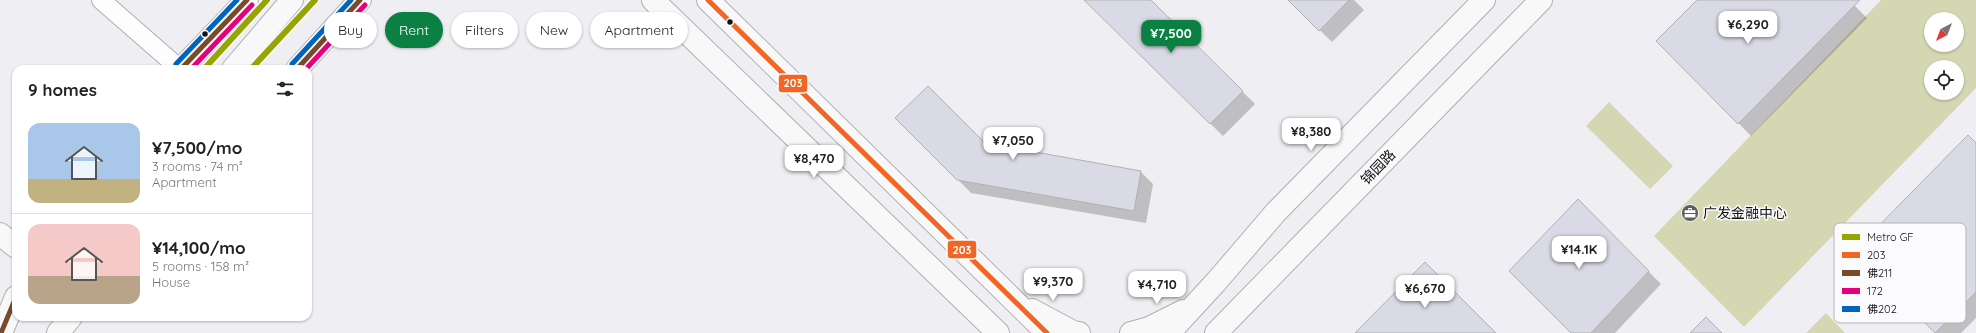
<!DOCTYPE html>
<meta charset="utf-8">
<style>
body{margin:0;font-family:Quicksand,"Noto Sans SC",sans-serif;background:#f6f6f6;color:#222;height:100vh;display:flex;flex-direction:column;font-size:15px;white-space:nowrap}
*{box-sizing:border-box;margin:0}
p{font-size:13px;color:#767676}
.icon{flex:none;width:22px;height:22px;fill:none;stroke:currentColor;stroke-width:2;stroke-linecap:round;stroke-linejoin:round}
.map{position:relative;flex:1;overflow:hidden}
.side{position:absolute;left:12px;top:65px;width:300px;height:256px;display:flex;flex-direction:column;background:#fff;border-radius:12px;box-shadow:0 1px 3px #0004}
.side>*{flex:none}
.hud{position:absolute;left:324px;top:12px;width:380px;height:36px;display:flex;gap:8px}
.needle{width:26px;rotate:222deg}
.buttons{position:absolute;left:1924px;top:12px;display:grid;gap:8px}
.buttons a{display:grid;place-items:center;width:40px;height:40px;border-radius:50%;background:#fff;box-shadow:0 1px 3px #0004;font-size:20px}
.price{position:absolute;translate:-50% -34px;padding:0 9px;border-radius:8px;background:#fff;color:#222;font-size:13px;line-height:26px;filter:drop-shadow(0 1px 2px #0008)}
.price::after{content:'';position:absolute;left:50%;top:24px;width:12px;height:9px;margin-left:-6px;background:inherit;clip-path:polygon(0 0,100% 0,50% 100%)}
.price.on{background:#0b8043;color:#fff}
ul{padding:0;list-style:none}
li{display:flex;align-items:center;gap:12px;height:100px;padding:0 16px}
li+li{border-top:1px solid #e0e0e0}
li span{display:grid;place-items:center;flex:none;width:112px;height:80px;border-radius:12px;color:#555}
li>.icon{margin-inline-start:auto}
span .icon{width:48px;height:48px;fill:#fffc;stroke-width:1}
li b{font-size:17px}
h2{display:flex;justify-content:space-between;align-items:center;height:48px;padding:0 16px;font-size:17px}
.pill{padding:0 14px;border-radius:18px;background:#fff;box-shadow:0 1px 3px #0004;font-size:14px;line-height:36px}
.pill.on{background:#0b8043;color:#fff}
.map>svg:first-child{display:block}
.green{fill:#d4d7b2;fill-rule:evenodd}
.shadow{fill:#0003}
.building{fill:#dadae6;stroke:#b1b1b4}
.lines{fill:none;stroke-linecap:round;stroke-linejoin:round}
.street-casing{stroke:#afafb2;stroke-width:20}
.secondary-casing{stroke:#afafb2;stroke-width:24}
.street{stroke:#fdfdfd;stroke-width:18}
.secondary{stroke:#f9f8f8;stroke-width:22}
.bus-1-casing{stroke:#fbfbfe;stroke-width:8}
.bus-2-casing{stroke:#fbfbfe;stroke-width:8}
.bus-3-casing{stroke:#fbfbfe;stroke-width:8}
.bus-4-casing{stroke:#fbfbfe;stroke-width:8}
.bus-1{stroke:#f26522;stroke-width:5}
.bus-2{stroke:#7a4b2a;stroke-width:5}
.bus-3{stroke:#e5007d;stroke-width:5}
.bus-4{stroke:#0065bd;stroke-width:5}
.metro-1-casing{stroke:#fbfbfe;stroke-width:9}
.metro-1{stroke:#97a404;stroke-width:6}
.bus-dot{fill:#101012;stroke:#fbfbfe;stroke-width:1.5}
.labels{text-anchor:middle;dominant-baseline:central;stroke-width:3;stroke-linejoin:round;paint-order:stroke}
.street-label{font-size:14px;fill:#101012;stroke:#fbfbfe}
.poi-label{font-size:14px;fill:#101012;stroke:#fbfbfe;text-anchor:start}
.key{fill:#fbfbfe;stroke:#b4b4b7;stroke-width:1}
.key-label{font-size:11px;fill:#101012}
.line-badge{stroke:#fbfbfe;stroke-width:1.5}
.badge-label{font-size:11px;text-anchor:middle;font-weight:bold;fill:#fff}
</style>
<div class="map">
<svg width="1976" height="333" viewBox="0 0 1976 333">
<rect width="100%" height="100%" fill="#efeff3"/>
<path class="green" d="M1881 0H1976V88L1744 327 1654 236ZM1931 19H1957V45H1931ZM1931 67H1957V93H1931Z
M1609 102 1673 166 1650 189 1586 126Z
M1826 313 1845 333H1806Z"/>
<path class="shadow" d="M1085 0H1150L1255 104 1223 136Z
M1289 0H1354L1364 10 1332 42Z
M1698 0H1849L1867 18 1751 136 1658 41Z
M897 118 985 144 1140 171 1153 184 1146 223 971 193Z
M1976 144V318L1961 333H1936L1855 251Z
M1578 200 1661 284 1615 333H1573Z"/>
<path class="building" d="M1084 0H1151L1243 91 1210 124Z
M1288 0H1349L1319 31Z
M1697 0H1860L1738 124 1656 41Z
M928 86 985 143 1141 171 1134 211 957 180 895 118Z
M1968 135 1976 143V292L1935 333 1854 251Z
M1578 199 1649 271 1591 333H1571L1509 271Z
M1425 262 1496 333H1355Z
M1706 317 1722 333H1690Z"/>
<g class="lines">
<g class="street-casing">
<path id="street" d="M101 0 180 69"/>
</g>
<g class="secondary-casing">
<path id="secondary" d="M653 0 998 333
M708 0 1047 333
M181 69 247 0
M233 69 292 0
M297 69 360 0
M0 234 16 247
M1032 310 1073 332 1079 333
M1 333 16 297
M58 333 71 317
M1131 333 1149 328 1183 311
M1169 333 1216 282 1276 212 1484 0
M1216 333 1541 0"/>
</g>
<use href="#street" class="street"/>
<use href="#secondary" class="secondary"/>
<g class="bus-1-casing">
<path id="bus-1" d="M708 0 1047 333"/>
</g>
<g class="bus-2-casing">
<path id="bus-2" d="M181 69 247 0
M297 69 360 0
M1 333 16 297"/>
</g>
<g class="bus-3-casing">
<path id="bus-3" d="M191 69 252 5
M306 69 365 5"/>
</g>
<g class="bus-4-casing">
<path id="bus-4" d="M176 64 237 0
M292 64 351 0"/>
</g>
<use href="#bus-1" class="bus-1"/>
<use href="#bus-2" class="bus-2"/>
<use href="#bus-3" class="bus-3"/>
<use href="#bus-4" class="bus-4"/>
<g class="metro-1-casing">
<path id="metro-1" d="M204 69 267 0
M251 69 315 0"/>
</g>
<use href="#metro-1" class="metro-1"/>
</g>
<defs>
<g id="office-disc" transform="scale(0.9)"><circle r="9.5" fill="#5e5e61" stroke="#fbfbfe"/><path d="M-6-3h4V-5.5h4V-3h4V5H-6ZM-1-4.5V-3h2v-1.5ZM-6 0V1H6V0Z" fill="#fff"/></g>
</defs>
<g fill-rule="evenodd">
<use href="#office-disc" x="1690" y="213"/>
</g>
<g class="bus-dot">
<circle cx="730" cy="22" r="3.5"/>
<circle cx="205" cy="34" r="3.5"/>
</g>
<g class="labels">
<g class="street-label">
<text transform="translate(1378 167) rotate(-46)">锦园路</text>
</g>
<g class="poi-label">
<text x="1703" y="213">广发金融中心</text>
</g>
</g>
<rect x="1834" y="223" width="132" height="100" rx="6" class="key"/>
<rect x="1842" y="234" width="18" height="6" fill="#97a404"/>
<rect x="1842" y="252" width="18" height="6" fill="#f26522"/>
<rect x="1842" y="270" width="18" height="6" fill="#7a4b2a"/>
<rect x="1842" y="288" width="18" height="6" fill="#e5007d"/>
<rect x="1842" y="306" width="18" height="6" fill="#0065bd"/>
<g class="key-label">
<text x="1867" y="241">Metro GF</text>
<text x="1867" y="259">203</text>
<text x="1867" y="277">佛211</text>
<text x="1867" y="295">172</text>
<text x="1867" y="313">佛202</text>
</g>
<g class="line-badge">
<rect x="778" y="74" width="30" height="19" rx="4" fill="#f26522"/>
<rect x="947" y="240" width="30" height="19" rx="4" fill="#f26522"/>
</g>
<g class="badge-label">
<text x="793" y="87">203</text>
<text x="962" y="254">203</text>
</g>
</svg>
<div class="buttons">
<a><svg class="needle" viewBox="-14 -14 28 28"><path d="M0-13l5 13h-10z" fill="#e53935"/><path d="M0 13l5-13h-10z" fill="#767676"/></svg></a>
<a><svg class="icon" aria-label="locate" viewBox="0 0 24 24"><circle cx="12" cy="12" r="6"/><path d="M12 2v4M12 18v4M2 12h4M18 12h4"/></svg></a>
</div>
<b class="price" style="left:1748px;top:45px">¥6,290</b>
<b class="price on" style="left:1171px;top:54px">¥7,500</b>
<b class="price" style="left:1311px;top:152px">¥8,380</b>
<b class="price" style="left:1013px;top:161px">¥7,050</b>
<b class="price" style="left:814px;top:179px">¥8,470</b>
<b class="price" style="left:1579px;top:270px">¥14.1K</b>
<b class="price" style="left:1053px;top:302px">¥9,370</b>
<b class="price" style="left:1157px;top:305px">¥4,710</b>
<b class="price" style="left:1425px;top:309px">¥6,670</b>
<div class="hud">
<a class="pill">Buy</a>
<a class="pill on">Rent</a>
<a class="pill">Filters</a>
<a class="pill">New</a>
<a class="pill">Apartment</a>
</div>
<section class="side">
<h2>9 homes<svg class="icon" aria-label="filters" viewBox="0 0 24 24"><path d="M4 7h16M4 17h16"/><circle cx="9" cy="7" r="2"/><circle cx="15" cy="17" r="2"/></svg></h2>
<ul>
<li><span style="background:linear-gradient(#a9c7e8 70%,#c2b280 0)"><svg class="icon" aria-label="home" viewBox="0 0 24 24"><path d="M3 11l9-7 9 7M6 9v11h12V9"/></svg></span><div><b>¥7,500/mo</b><p>3 rooms · 74 m²</p><p>Apartment</p></div></li>
<li><span style="background:linear-gradient(#f6c9c9 65%,#b9a48a 0)"><svg class="icon" aria-label="home" viewBox="0 0 24 24"><path d="M3 11l9-7 9 7M6 9v11h12V9"/></svg></span><div><b>¥14,100/mo</b><p>5 rooms · 158 m²</p><p>House</p></div></li>
</ul>
</section>
</div>
